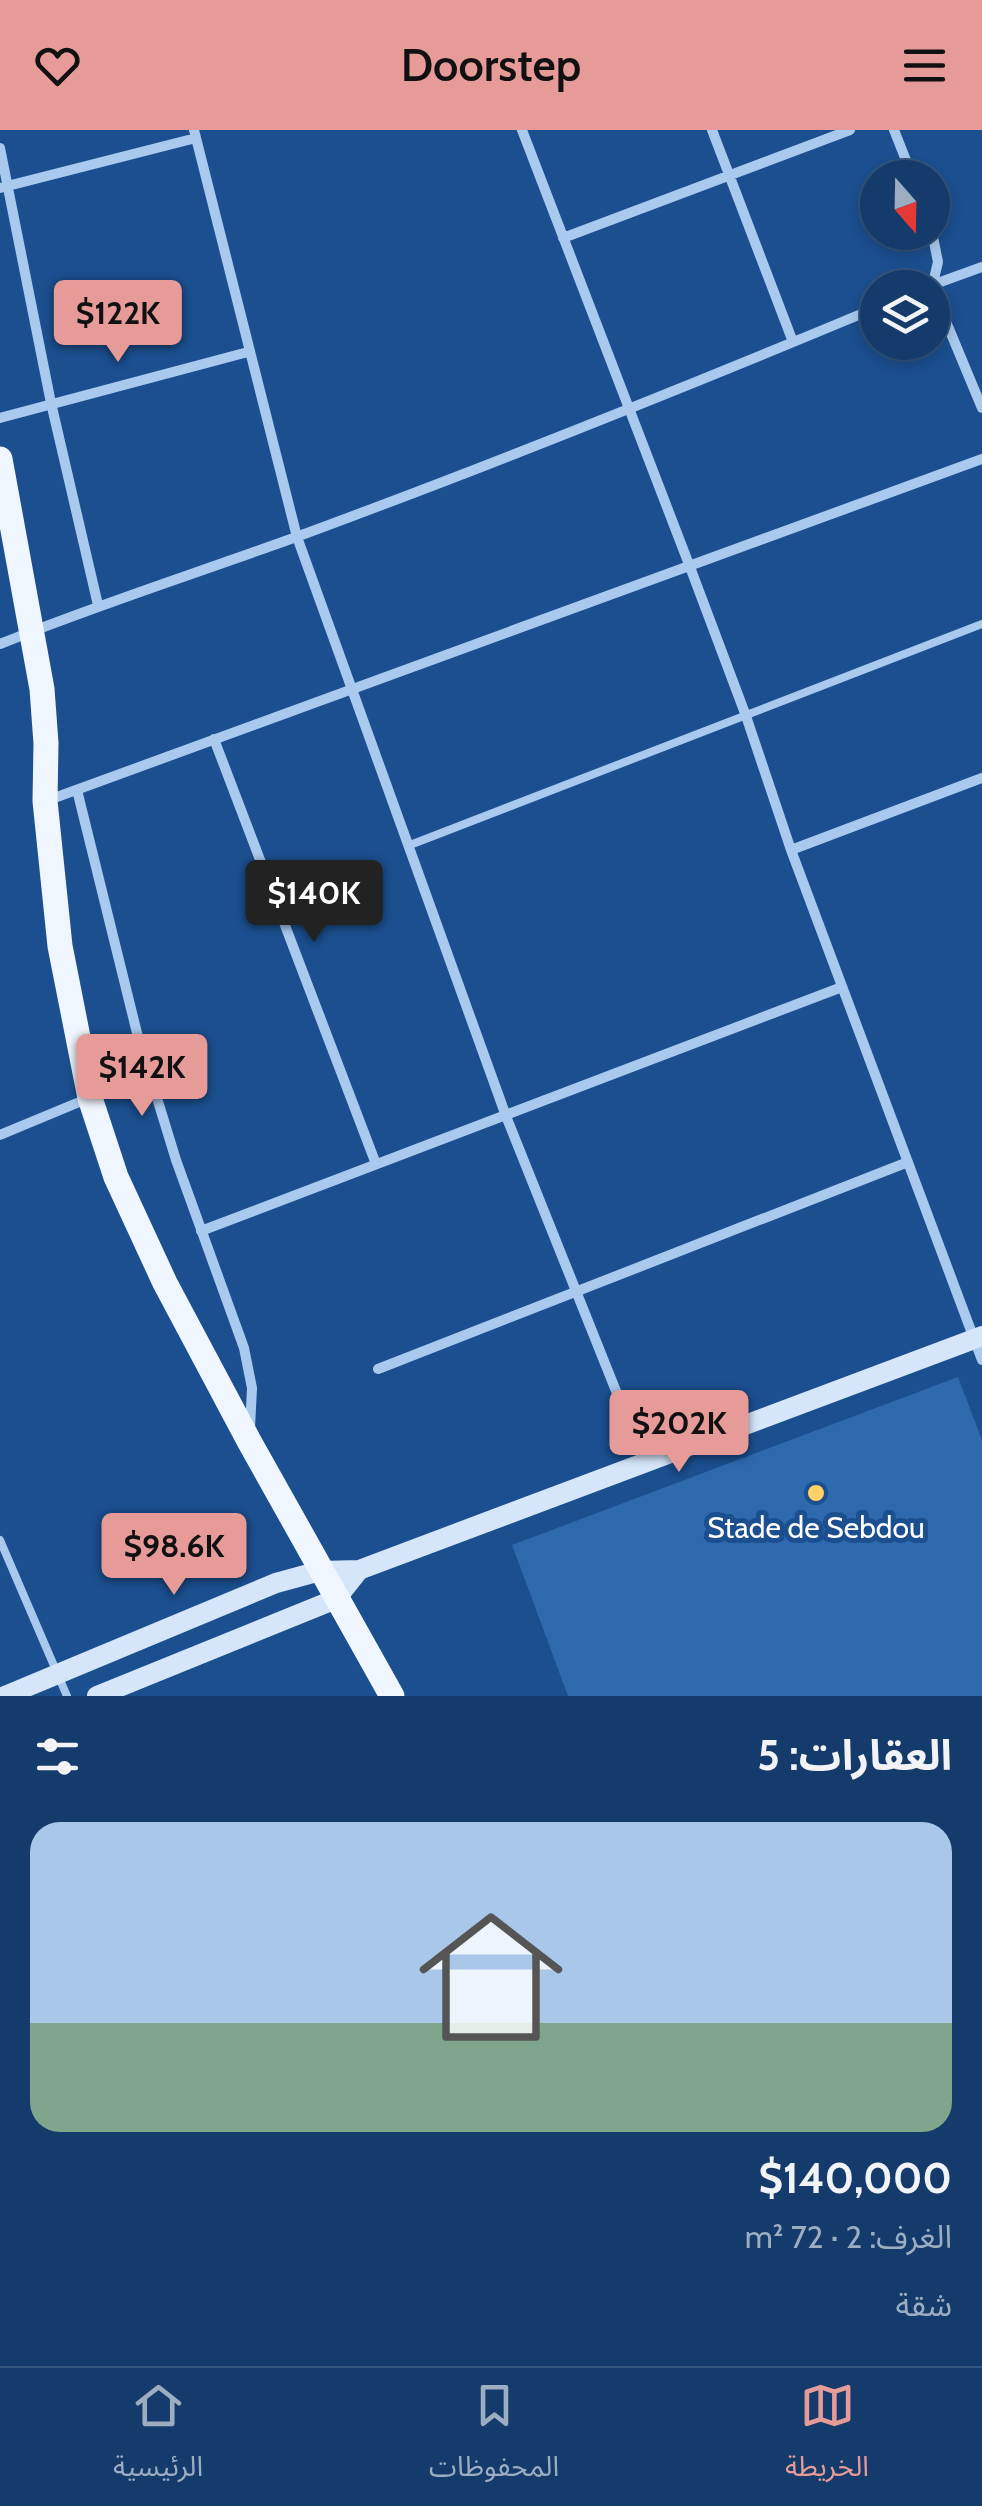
<!DOCTYPE html>
<html lang="ar">
<meta charset="utf-8">
<style>
body{margin:0;font-family:Cabin,"Noto Sans Arabic",sans-serif;background:#1d4271;color:#f1f3f6;direction:rtl;height:100vh;display:flex;flex-direction:column;font-size:38px;white-space:nowrap}
*{box-sizing:border-box;margin:0}
p{font-size:32px;color:#9dadc1}
.icon{flex:none;width:55px;height:55px;fill:none;stroke:currentColor;stroke-width:2;stroke-linecap:round;stroke-linejoin:round}
.map{position:relative;height:1566px;overflow:hidden;direction:ltr}
.sheet{display:flex;flex-direction:column;background:#143b6b;flex:1}
.sheet>*{flex:none}
.needle{width:65px;rotate:160deg}
.tools{position:absolute;left:860px;top:30px;display:grid;gap:20px}
.tools a{display:grid;place-items:center;width:90px;height:90px;border-radius:50%;background:#143b6b;box-shadow:0 5px 15px #0003,0 0 0 2px #33557e;font-size:50px}
.price{position:absolute;translate:-50% -85px;padding:0 22px;border-radius:10px;background:#e69b98;color:#111;font-size:32px;line-height:65px;filter:drop-shadow(0 2px 5px #0008)}
.price::after{content:'';position:absolute;left:50%;top:60px;width:30px;height:22px;margin-left:-15px;background:inherit;clip-path:polygon(0 0,100% 0,50% 100%)}
.price.current{background:#222;color:#fff}
ul{padding:0;list-style:none}
li{display:grid;align-content:center;gap:20px;height:530px;padding:0 30px}
li span{display:grid;place-items:center;height:310px;border-radius:30px;color:#555}
li>.icon{margin-inline-start:auto}
span .icon{width:180px;height:180px;fill:#fffc;stroke-width:1}
li b{font-size:42px}
h2{display:flex;justify-content:space-between;align-items:center;height:120px;padding:0 30px;font-size:42px}
header{display:flex;justify-content:space-between;align-items:center;height:130px;padding:0 30px;background:#e69b98;color:#111;font-size:45px;font-weight:600}
.tab-bar{display:flex;justify-content:space-around;align-items:center;height:140px;border-top:2px solid #33557e;background:#143b6b;font-size:28px;color:#9dadc1}
.tab-bar a{display:grid;justify-items:center;gap:5px}
.tab-bar .current{color:#e69b98}
.map>svg:first-child{display:block}
.green{fill:#2e69ad}
.lines{fill:none;stroke-linecap:round;stroke-linejoin:round}
.service{stroke:#a9c9ee;stroke-width:8}
.minor{stroke:#a9c9ee;stroke-width:10}
.secondary{stroke:#d6e6fa;stroke-width:20}
.primary{stroke:#f0f6ff;stroke-width:25}
.poi-dot{fill:#ffd166;stroke:#1b4f8f;stroke-width:4}
.labels{text-anchor:middle;dominant-baseline:central;stroke-width:10;stroke-linejoin:round;paint-order:stroke}
.poi-label{font-size:30px;fill:#fff;stroke:#1b4f8f}
</style>
<header><svg class="icon" aria-label="menu" viewBox="0 0 24 24"><path d="M4 6h16M4 12h16M4 18h16"/></svg>Doorstep<svg class="icon" aria-label="heart" viewBox="0 0 24 24"><path d="M12 20l-8-8c-3-5 5-10 8-4 3-6 11-1 8 4z"/></svg></header>
<div class="map">
<svg width="982" height="1566" viewBox="0 0 982 1566">
<rect width="100%" height="100%" fill="#1b4f8f"/>
<path class="green" d="M958 1247 982 1310V1566H568L512 1415Z"/>
<g class="lines">
<path class="service" d="M410 715 982 494
M0 1410 67 1566"/>
<path class="minor" d="M194 0 297 407 506 986 644 1331
M522 0 690 437 746 586 791 720 982 1230
M712 0 793 212
M894 0 913 48
M0 18 51 273 98 475
M0 58 196 8
M563 108 850 0
M932 157 938 132 932 102
M924 158 982 137
M932 158 982 278
M0 288 248 222
M0 514C99 474 200 442 299 406 494 334 686 257 878 177
M214 609 376 1034
M77 660 137 903 176 1030 244 1218 252 1258 250 1298
M46 671 982 329
M791 720 982 648
M0 1005 89 968
M201 1101 842 857
M378 1239 908 1032"/>
<path class="secondary" d="M5 1566 276 1453 320 1441 359 1440 982 1206
M97 1566 336 1469 359 1440"/>
<path class="primary" d="M0 329 42 559 46 613 45 671 60 816 90 968 116 1047 165 1153 249 1311 392 1566"/>
</g>
<circle class="poi-dot" cx="816" cy="1363" r="10"/>
<g class="labels">
<g class="poi-label">
<text x="816" y="1397">Stade de Sebdou</text>
</g>
</g>
</svg>
<div class="tools">
<a><svg class="needle" viewBox="-14 -14 28 28"><path d="M0-13l5 13h-10z" fill="#e53935"/><path d="M0 13l5-13h-10z" fill="#9dadc1"/></svg></a>
<a><svg class="icon" aria-label="layers" viewBox="0 0 24 24"><path d="M12 4l9 5-9 5-9-5zM3 14l9 5 9-5"/></svg></a>
</div>
<b class="price" style="left:118px;top:235px">$122K</b>
<b class="price current" style="left:314px;top:815px">$140K</b>
<b class="price" style="left:142px;top:989px">$142K</b>
<b class="price" style="left:679px;top:1345px">$202K</b>
<b class="price" style="left:174px;top:1468px">$98.6K</b>
</div>
<section class="sheet">
<h2>العقارات: 5<svg class="icon" aria-label="filters" viewBox="0 0 24 24"><path d="M4 7h16M4 17h16"/><circle cx="9" cy="7" r="2"/><circle cx="15" cy="17" r="2"/></svg></h2>
<ul>
<li><span style="background:linear-gradient(#a9c7e8 65%,#7fa58c 0)"><svg class="icon" aria-label="home" viewBox="0 0 24 24"><path d="M3 11l9-7 9 7M6 9v11h12V9"/></svg></span><div><b>$140,000</b><p>الغرف: 2 · 72 m²</p><p>شقة</p></div></li>
</ul>
</section>
<nav class="tab-bar">
<a class="current"><svg class="icon" aria-label="map" viewBox="0 0 24 24"><path d="M3 6l6-2 6 2 6-2v14l-6 2-6-2-6 2zM9 4v14M15 6v14"/></svg>الخريطة</a>
<a><svg class="icon" aria-label="saved" viewBox="0 0 24 24"><path d="M7 4h10v16l-5-4-5 4z"/></svg>المحفوظات</a>
<a><svg class="icon" aria-label="home" viewBox="0 0 24 24"><path d="M3 11l9-7 9 7M6 9v11h12V9"/></svg>الرئيسية</a>
</nav>
